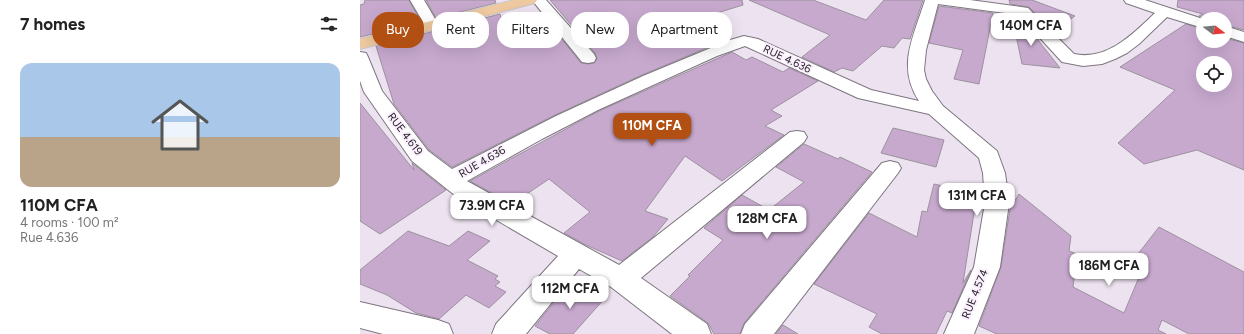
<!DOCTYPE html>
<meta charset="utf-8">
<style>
body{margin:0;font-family:Figtree,sans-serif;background:#f2f2f2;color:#222;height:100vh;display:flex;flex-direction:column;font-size:15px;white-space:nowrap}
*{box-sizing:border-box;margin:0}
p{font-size:13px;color:#767676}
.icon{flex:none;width:22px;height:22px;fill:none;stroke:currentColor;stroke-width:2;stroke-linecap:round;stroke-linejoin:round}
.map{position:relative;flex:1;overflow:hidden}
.sheet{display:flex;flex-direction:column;background:#fff;width:360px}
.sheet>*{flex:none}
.guide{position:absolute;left:12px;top:12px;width:380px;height:36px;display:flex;gap:8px}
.needle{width:26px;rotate:106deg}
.tools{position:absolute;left:836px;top:12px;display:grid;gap:8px}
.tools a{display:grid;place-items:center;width:36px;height:36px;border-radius:50%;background:#fff;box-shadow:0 4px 16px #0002;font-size:20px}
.price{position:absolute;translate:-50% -34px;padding:0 9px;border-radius:8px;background:#fff;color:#222;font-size:13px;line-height:26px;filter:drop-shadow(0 1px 2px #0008)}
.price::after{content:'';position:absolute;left:50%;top:24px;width:12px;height:9px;margin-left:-6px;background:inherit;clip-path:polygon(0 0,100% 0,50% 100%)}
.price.active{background:#b25013;color:#fff}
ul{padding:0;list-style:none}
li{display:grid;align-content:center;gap:8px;height:212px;padding:0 20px}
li+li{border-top:1px solid #e0e0e0}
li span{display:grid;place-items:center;height:124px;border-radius:12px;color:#555}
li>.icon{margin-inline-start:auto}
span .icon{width:72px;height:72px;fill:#fffc;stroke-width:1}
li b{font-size:17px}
h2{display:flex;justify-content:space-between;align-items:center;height:48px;padding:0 20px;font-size:17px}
.tag{padding:0 14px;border-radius:16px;background:#fff;box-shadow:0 4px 16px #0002;font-size:14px;line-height:36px}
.tag.active{background:#b25013;color:#fff}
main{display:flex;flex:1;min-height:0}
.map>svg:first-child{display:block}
.building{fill:#c7a9ce;stroke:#9c929e;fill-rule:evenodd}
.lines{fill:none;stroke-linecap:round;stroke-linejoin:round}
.minor-casing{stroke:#7e7581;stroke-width:2}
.major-casing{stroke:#c9c8c9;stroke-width:2}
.minor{fill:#fff;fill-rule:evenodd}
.major{fill:#eec9a1;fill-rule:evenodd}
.labels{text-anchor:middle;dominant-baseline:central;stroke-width:4;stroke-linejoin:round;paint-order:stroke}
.street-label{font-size:11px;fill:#1f1b20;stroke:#fbf0fd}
</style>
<main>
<section class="sheet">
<h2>7 homes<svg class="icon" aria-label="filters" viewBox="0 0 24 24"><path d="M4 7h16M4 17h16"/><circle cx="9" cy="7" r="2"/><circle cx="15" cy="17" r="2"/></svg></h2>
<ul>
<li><span style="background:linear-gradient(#a9c7e8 60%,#b9a48a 0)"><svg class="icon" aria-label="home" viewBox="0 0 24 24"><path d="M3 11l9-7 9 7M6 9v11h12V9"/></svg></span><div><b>110M CFA</b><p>4 rooms · 100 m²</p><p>Rue 4.636</p></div></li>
</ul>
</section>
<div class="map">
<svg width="884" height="334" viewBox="0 0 884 334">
<rect width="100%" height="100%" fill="#ede3f0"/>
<path class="building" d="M5 0H49L61 22 0 37V5L4 4Z
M66 0H135L136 3 76 18Z
M190 0H382L383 5 318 25 356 44 282 75 195 115 92 167 69 150 34 104 16 46 140 14 150 44 196 32 221 63 228 64 234 63 237 59 235 53Z
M389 0H453L506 20 524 0H563L550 39 542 38 534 48 522 46 493 71 482 68 474 72 442 57 470 35Z
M649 0H672L715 16 693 31 669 7 650 4Z
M818 0H884V30L865 25V19H844L839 16 843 14 817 7Z
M579 6 633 13 619 84 594 79 603 50 569 43Z
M652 16H658L679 39 678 40 700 68 662 64Z
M826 24 843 29V41H865V38L884 43V170L837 150 784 164 758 143 815 90 760 67ZM843 63H865V85H843Z
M372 52 386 60 392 57 423 72 429 68 458 81 411 110 422 116 405 126 424 135 362 181 325 156 285 211 308 219 293 237 262 261 226 245 204 233 230 212 189 179 152 204 110 181 239 111Z
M0 103 54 170 52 163 86 190 20 234 0 221Z
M533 128 584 140 576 167 521 153Z
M444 144 478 159 480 157 512 172 384 323 380 334H354L348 323 310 296 330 276 328 275 363 240 344 228 382 195 409 210 444 182 416 167Z
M574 184 617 194 603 283 611 270 592 313 587 311 576 334H522L509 327 517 314 454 284 509 213 557 237 562 211 567 212Z
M659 194 711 236 709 251 717 254 713 287 764 313 782 270 771 263 799 227 884 272V334H829L802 320 798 330 806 334H637L619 326 641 267 650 209Z
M48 231 89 246 108 231 130 241 107 260 138 276 135 279 140 282 135 286 146 292 129 308 106 295 79 319 56 313 27 295 0 284V270Z
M211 281 245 298 213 334H190L175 326Z
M423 325 438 334H416Z"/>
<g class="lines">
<g class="minor-casing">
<path id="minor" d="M50 0H64L78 24 76 27 71 28 66 27Z
M172 0H186L234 54 236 58 234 62 228 63 222 62Z
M565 0H610L668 8 714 54C747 61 773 34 795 13L766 3 764 0H785L843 19V28L807 17 779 44 767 53 755 59 742 64 723 66 702 62 659 15 578 4 566 50 564 70 566 79 572 91 583 106 637 151 645 173 649 203 640 267 614 334H584L614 267 625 203 623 173 619 158 569 114 498 98 385 46 357 56 238 110 182 139 107 181 259 265 430 132 437 131 444 132 447 137 444 142 281 278 347 324 351 334H312L251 287 219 269 166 334H132L136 324 198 256 97 197 52 161 4 92 0 81V52L6 53 8 57 22 91 68 151 92 169 196 116 283 76 370 40 384 36 398 39 511 90 559 101C536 66 554 36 565 0Z
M865 26 884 32V42L865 36Z
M530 161 538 163 541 168 538 173 414 334H381L385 324 522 163Z
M0 302 78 320 89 324 93 334H23L0 328Z"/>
</g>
<g class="major-casing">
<path id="major" d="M154 0H177L175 3 0 49V39Z"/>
</g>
<use href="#minor" class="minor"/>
<use href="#major" class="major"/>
</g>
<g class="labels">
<g class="street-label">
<text transform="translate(427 59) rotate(25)">RUE 4.636</text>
<text transform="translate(45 134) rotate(53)">RUE 4.619</text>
<text transform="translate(122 162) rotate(-30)">RUE 4.636</text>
<text transform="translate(615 294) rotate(-68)">RUE 4.574</text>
</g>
</g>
</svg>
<div class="tools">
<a><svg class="needle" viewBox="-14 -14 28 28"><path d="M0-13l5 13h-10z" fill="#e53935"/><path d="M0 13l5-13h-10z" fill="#767676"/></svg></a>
<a><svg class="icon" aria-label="locate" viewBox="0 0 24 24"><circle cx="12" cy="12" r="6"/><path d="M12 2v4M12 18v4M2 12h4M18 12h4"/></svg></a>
</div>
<b class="price" style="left:671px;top:47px">140M CFA</b>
<b class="price active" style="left:292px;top:147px">110M CFA</b>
<b class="price" style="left:617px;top:217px">131M CFA</b>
<b class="price" style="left:132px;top:227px">73.9M CFA</b>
<b class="price" style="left:407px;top:240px">128M CFA</b>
<b class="price" style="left:749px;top:287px">186M CFA</b>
<b class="price" style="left:210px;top:310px">112M CFA</b>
<div class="guide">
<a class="tag active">Buy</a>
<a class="tag">Rent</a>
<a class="tag">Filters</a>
<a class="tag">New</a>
<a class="tag">Apartment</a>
</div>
</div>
</main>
